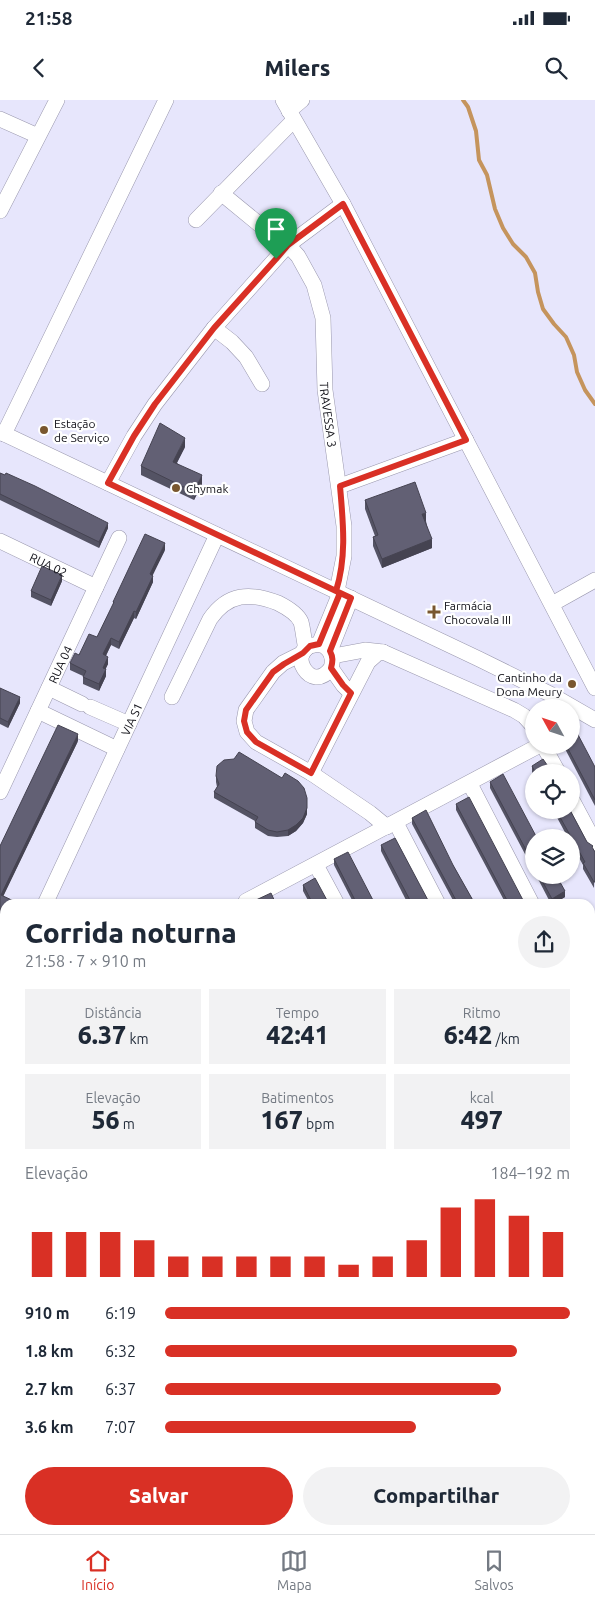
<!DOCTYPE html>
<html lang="pt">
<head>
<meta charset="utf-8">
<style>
  :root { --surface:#fff; --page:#f2f2f3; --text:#1f2937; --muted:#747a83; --line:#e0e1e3; --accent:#d93025 }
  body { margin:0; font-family:Ubuntu,sans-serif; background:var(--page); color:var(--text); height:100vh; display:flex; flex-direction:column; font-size:19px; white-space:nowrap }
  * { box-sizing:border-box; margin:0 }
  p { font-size:16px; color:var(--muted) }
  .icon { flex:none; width:28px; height:28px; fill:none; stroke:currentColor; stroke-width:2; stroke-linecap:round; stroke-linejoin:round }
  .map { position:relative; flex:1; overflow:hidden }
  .details { position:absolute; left:0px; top:799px; width:595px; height:636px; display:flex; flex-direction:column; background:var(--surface); border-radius:15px 15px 0 0; box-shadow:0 1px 4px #0004 }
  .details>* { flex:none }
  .needle { width:32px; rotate:310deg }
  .controls { position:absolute; left:525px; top:599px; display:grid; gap:10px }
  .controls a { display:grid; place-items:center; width:55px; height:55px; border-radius:50%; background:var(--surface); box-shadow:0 1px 4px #0004; font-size:25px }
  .pin { position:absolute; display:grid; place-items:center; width:42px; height:42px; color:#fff; margin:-51px -21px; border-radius:50% 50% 50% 0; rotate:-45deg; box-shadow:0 0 5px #0007 }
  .pin .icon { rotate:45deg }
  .round { display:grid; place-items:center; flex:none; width:52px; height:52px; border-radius:26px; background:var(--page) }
  .headline { display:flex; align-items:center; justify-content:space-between; height:85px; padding:0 25px }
  h1 { font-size:28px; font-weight:800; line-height:38px }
  .stats { display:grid; grid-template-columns:repeat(3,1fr); gap:8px; height:85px; padding:5px 25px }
  .stats div { display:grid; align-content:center; border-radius:0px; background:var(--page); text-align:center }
  .stats b { font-size:25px; font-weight:800 }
  .stats small { font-size:14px; font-weight:400 }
  .stats p { font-size:14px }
  .chart { height:140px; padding:10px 25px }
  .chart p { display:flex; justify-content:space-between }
  .chart svg { width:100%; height:90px; margin-top:5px; stroke:var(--accent); stroke-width:6 }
  .primary-button { display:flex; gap:10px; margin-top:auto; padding:10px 25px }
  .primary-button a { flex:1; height:58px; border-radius:30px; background:var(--accent); color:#fff; font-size:20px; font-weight:800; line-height:58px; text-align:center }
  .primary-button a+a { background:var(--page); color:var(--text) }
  ul { padding:0 25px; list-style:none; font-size:16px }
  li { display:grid; grid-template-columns:80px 60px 1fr; align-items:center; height:38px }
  li i { height:12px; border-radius:6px; background:var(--accent) }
  .status { display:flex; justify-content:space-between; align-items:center; height:35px; padding:0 25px; background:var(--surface); direction:ltr }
  .status svg { height:14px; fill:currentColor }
  header { display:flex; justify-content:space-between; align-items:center; height:65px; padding:0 25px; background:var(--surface); font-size:22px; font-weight:800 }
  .tab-bar { display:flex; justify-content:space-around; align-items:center; height:70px; border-top:1px solid var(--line); background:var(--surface); font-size:14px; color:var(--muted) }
  .tab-bar a { display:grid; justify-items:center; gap:2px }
  .tab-bar .active { color:var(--accent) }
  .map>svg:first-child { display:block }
</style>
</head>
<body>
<div class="status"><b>21:58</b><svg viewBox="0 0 49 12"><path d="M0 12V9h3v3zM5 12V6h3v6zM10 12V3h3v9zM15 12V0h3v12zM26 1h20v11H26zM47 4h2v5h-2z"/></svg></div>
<header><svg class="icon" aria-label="back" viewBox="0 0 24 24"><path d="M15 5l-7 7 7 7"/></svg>Milers<svg class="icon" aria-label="search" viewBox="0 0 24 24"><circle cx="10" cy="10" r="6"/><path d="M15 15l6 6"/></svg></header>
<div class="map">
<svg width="595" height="1434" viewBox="0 0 595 1434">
  <rect width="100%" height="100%" fill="#e7e6fc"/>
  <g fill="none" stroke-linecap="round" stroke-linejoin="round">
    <path stroke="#c5945d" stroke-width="4" d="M463 0 468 7 476 31 479 60 487 75 495 109 503 128 513 144 526 157 535 173 538 192 543 209 554 224 566 237 574 255 577 272 585 290 595 304"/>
    <g stroke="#9997ad" stroke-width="16">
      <g id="minor">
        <path d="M283 0 343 104 595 588"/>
        <path d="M289 11 302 0"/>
        <path d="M0 19 38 36"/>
        <path id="s1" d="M221 93 271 134 288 145 298 156 314 185 323 218 325 290 344 426V456L337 491"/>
        <path d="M0 111 57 0"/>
        <path d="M196 120 294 20"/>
        <path d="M214 228 232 242 246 257 262 284"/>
        <path d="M0 332 479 559 550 594 595 620"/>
        <path d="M4 334 166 0"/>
        <path d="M108 383 134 336 155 304 214 228 288 145 343 104"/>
        <path d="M340 386 466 340"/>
        <path id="s2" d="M0 441 96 487"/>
        <path d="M552 504 595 480"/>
        <path d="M319 544 340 493"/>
        <path d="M330 551 351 498"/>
        <path d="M303 553 283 563 273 572 246 610 244 621 247 632 256 642 311 673 370 713 387 727"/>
        <path d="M333 556 365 550 383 552"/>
        <path d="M331 568C311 596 285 550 314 545 328 542 335 556 331 568L343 585 351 593"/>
        <path d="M49 588 82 604"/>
        <path d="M172 597 210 519C228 493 250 492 278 503 286 507 297 513 301 522 303 529 304 541 306 549"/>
        <path d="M90 607 129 624"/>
        <path d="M38 611 117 649"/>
        <path d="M543 645 558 672"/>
        <path d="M311 673 368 562 377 554 383 552 514 610 524 616 534 627"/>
        <path d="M470 684 532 804"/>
        <path id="s3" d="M0 692 119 438"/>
        <path d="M571 698 595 743"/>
        <path d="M396 723 438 804"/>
        <path d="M316 765 337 804"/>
        <path id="s4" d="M45 804 217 435"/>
        <path d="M245 804 246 801 540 645"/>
        <path d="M590 831 595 828"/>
        <path d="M0 883 5 890 0 901"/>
        <path d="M0 1063 5 1065"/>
        <path d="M590 1067 595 1069"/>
        <path d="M0 1195 5 1197"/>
        <path d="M590 1212 595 1215"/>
        <path d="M0 1327 5 1330"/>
        <path d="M590 1339 595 1342"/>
        <path d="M226 1430 235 1434"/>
        <path d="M497 1430 505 1434"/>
        <path d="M211 1434 213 1430"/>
        <path d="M401 1434 402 1430"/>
      </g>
    </g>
    <use href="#minor" stroke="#fff" stroke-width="15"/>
  </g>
  <g fill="#545364">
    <path d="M185 347 177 363 202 384 194 400 141 375V366Z"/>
    <path d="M0 373 108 428 99 448 0 400Z"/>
    <path d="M365 400 426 421 432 448 382 468 373 446V437L375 436 365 409Z"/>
    <path d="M165 450 152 475 153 482 136 519 134 518 119 549 111 545 106 556 108 564 105 569 106 576 99 591 83 584V576L70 570V563L97 537 113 505V502Z"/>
    <path d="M62 481 51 506 31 497V491Z"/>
    <path d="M0 588 20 603 8 628 0 624Z"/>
    <path d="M78 641 3 796 18 804H5V833L0 830V746Z"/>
    <path d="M563 645H571L595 667V706Z"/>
    <path d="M532 666 552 672H534V675L532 672Z"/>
    <path d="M216 676 307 698V714L303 723 296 731 288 736 277 737 268 736 255 728V721L214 698V692L217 687 216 682Z"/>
    <path d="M490 682 534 738V771L490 688Z"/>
    <path d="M456 704 524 804H506L456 710Z"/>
    <path d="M553 710H570L587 742 595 752 594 788 583 769V765L571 743V738H568Z"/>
    <path d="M412 718 453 765 475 804H455L412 724Z"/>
    <path d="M381 745 430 804H408L381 751Z"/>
    <path d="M334 759 375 804H354L334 765Z"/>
    <path d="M536 775H556L565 797 553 804H551Z"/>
    <path d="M303 785 329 804H310L303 791Z"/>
    <path d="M5 950V990L0 987V959Z"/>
    <path d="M5 1088V1173L0 1171V1098Z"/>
    <path d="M595 1094V1184L590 1182V1104Z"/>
    <path d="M0 1237 5 1240V1277L0 1275Z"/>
    <path d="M0 1390 5 1393V1416L1 1414Z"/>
    <path d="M275 1430H379L377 1434 369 1433 368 1434H307L301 1431V1434H283Z"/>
  </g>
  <g fill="#454351">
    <path d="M185 338V347L173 370V362Z"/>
    <path d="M202 375V384L194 400V392Z"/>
    <path d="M426 413V421L422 423V414Z"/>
    <path d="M108 423V428L99 448V442Z"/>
    <path d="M432 439V448L382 468V459Z"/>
    <path d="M165 443V450L150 481V474Z"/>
    <path d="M62 475V481L51 506V500Z"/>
    <path d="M153 476V482L136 519V512Z"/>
    <path d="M134 511V518L119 549V542Z"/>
    <path d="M111 538V545L103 561V554Z"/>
    <path d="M108 557V564L103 575V568Z"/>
    <path d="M106 569V576L99 591V584Z"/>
    <path d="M20 597V603L8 628V622Z"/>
    <path d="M78 634V641L1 801V795Z"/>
    <path d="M307 708V714L303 723 296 731 288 736V730Z"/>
    <path d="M565 791V797L553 804H552V799Z"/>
    <path d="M595 1291V1297L590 1307V1302Z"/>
    <path d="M127 1430H130L128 1434H125Z"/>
    <path d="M367 1430H369L368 1434H365Z"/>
    <path d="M451 1430H452V1434H448Z"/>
  </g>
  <g fill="#626074" stroke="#454351">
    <path d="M160 323 185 338 173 362 202 375 194 392 141 366Z"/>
    <path d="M0 373 5 375 6 373 35 386 108 423 99 442 0 394Z"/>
    <path d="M415 382 426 413 422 414 432 439 382 459 373 437 378 435 365 400Z"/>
    <path d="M145 434 165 443 150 474 153 476 136 512 134 511 119 542 111 538 103 554 108 557 103 568 106 569 99 584 83 577 86 571 70 563 75 553 79 555 89 534 97 537 114 502H113Z"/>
    <path d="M42 466 62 475 51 500 31 491Z"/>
    <path d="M0 588 20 597 8 622 0 618Z"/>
    <path d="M58 625 78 634 1 795 18 803 17 804H5V826L0 824V746Z"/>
    <path d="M575 629 595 667V700L566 645H571V631Z"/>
    <path d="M239 652 282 678 285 673 298 681 304 688 307 698V708L303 718 296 725 288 730 277 732 268 730 255 722 258 717 214 692 219 684 216 676 217 666 224 660 234 659Z"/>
    <path d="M543 659 552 672H535L532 666Z"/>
    <path d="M503 674 537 738H534V765L490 682Z"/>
    <path d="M469 697 524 802V804H509L456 704Z"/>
    <path d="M426 710 453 765 475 804H458L412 718Z"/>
    <path d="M556 710H570L587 742 593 746 592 747 595 752V782H594L583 763 585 762Z"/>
    <path d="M395 738 430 804H412L381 745Z"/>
    <path d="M348 752 375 804H357L334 759Z"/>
    <path d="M539 775H556L565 791 552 799Z"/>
    <path d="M315 778 329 804H313L303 785Z"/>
    <path d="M271 793 276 804H258L256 800Z"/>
    <path d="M5 950V981L0 979V959Z"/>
    <path d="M595 1027V1038L594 1037V1029Z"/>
    <path d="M5 1088V1167L0 1165V1098Z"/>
    <path d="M595 1094V1178L590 1176V1104Z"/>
    <path d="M590 1229 595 1232V1291L590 1302Z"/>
    <path d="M0 1237 5 1240V1272L0 1269V1259L3 1254 0 1252Z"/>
    <path d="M590 1389 595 1391V1434H577L578 1430H590Z"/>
    <path d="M0 1390 5 1393V1410L1 1408 0 1411Z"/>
    <path d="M99 1430H127L125 1434H97Z"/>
    <path d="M311 1430H367L365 1434H320Z"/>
    <path d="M421 1430H451L448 1434H419Z"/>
  </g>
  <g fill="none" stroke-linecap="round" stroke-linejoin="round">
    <g stroke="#fff" stroke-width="10">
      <path id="route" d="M276 159 214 228 155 304 134 336 108 383 336 491 340 493 319 544 310 546 303 553 284 564 273 572 246 610 244 621 247 632 256 642 311 673 351 593 343 585 331 568C333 561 333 557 330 551L351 498 336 491C347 456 343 422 340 386L466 340 343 104 288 145 276 159"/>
    </g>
    <use href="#route" stroke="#d93025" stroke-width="6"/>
  </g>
  <g fill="#79572f" stroke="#fff" stroke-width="2">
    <circle cx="44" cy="330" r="5"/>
    <circle cx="176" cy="388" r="5"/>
    <path d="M431.5 504.5h5v5h5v5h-5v5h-5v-5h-5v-5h5z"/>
    <circle cx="572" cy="584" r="5"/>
  </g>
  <g text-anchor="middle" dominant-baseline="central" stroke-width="4.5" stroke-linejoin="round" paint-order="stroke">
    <g font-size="12" fill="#111118" stroke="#fff">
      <text stroke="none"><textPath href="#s1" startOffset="264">TRAVESSA 3</textPath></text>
      <text stroke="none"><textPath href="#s2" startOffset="54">RUA 02</textPath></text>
      <text stroke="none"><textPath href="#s3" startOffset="141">RUA 04</textPath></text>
      <text stroke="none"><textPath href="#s4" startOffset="204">VIA S1</textPath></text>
    </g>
    <g font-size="12" fill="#111118" stroke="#fff" text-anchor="start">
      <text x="54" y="323">Estação<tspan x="54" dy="14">de Serviço</tspan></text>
      <text x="186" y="388">Chymak</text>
      <text x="444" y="505">Farmácia<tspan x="444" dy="14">Chocovala III</tspan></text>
      <text x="562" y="577" text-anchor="end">Cantinho da<tspan x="562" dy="14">Dona Meury</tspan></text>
    </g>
  </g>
</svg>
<div class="controls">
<a><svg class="needle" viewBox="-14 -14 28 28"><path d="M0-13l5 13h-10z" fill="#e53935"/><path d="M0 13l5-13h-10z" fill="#747a83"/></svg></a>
<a><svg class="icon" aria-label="locate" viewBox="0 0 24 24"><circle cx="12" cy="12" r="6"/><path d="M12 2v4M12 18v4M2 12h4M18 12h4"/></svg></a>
<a><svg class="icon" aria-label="layers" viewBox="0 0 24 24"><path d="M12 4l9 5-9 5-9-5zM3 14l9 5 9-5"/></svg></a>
</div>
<div class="pin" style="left:276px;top:159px;background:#1e9e55"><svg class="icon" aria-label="arrive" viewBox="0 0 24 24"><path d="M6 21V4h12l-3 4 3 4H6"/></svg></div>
<section class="details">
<div class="headline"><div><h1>Corrida noturna</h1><p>21:58 · 7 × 910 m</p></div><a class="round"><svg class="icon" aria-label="share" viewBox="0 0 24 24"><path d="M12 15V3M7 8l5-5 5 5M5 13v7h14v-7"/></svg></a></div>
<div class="stats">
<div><p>Distância</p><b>6.37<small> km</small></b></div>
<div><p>Tempo</p><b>42:41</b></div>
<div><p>Ritmo</p><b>6:42<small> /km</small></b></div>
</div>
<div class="stats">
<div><p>Elevação</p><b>56<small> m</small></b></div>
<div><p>Batimentos</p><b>167<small> bpm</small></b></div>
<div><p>kcal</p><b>497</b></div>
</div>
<div class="chart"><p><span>Elevação</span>184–192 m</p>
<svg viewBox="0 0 160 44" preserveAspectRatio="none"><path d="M5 44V22M15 44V22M25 44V22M35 44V26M45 44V34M55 44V34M65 44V34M75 44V34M85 44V34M95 44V38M105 44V34M115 44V26M125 44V10M135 44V6M145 44V14M155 44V22"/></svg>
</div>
<ul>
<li><b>910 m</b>6:19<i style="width:100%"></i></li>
<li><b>1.8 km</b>6:32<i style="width:87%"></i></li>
<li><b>2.7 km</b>6:37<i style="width:83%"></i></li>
<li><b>3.6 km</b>7:07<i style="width:62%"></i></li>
</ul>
<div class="primary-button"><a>Salvar</a><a>Compartilhar</a></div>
</section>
</div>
<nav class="tab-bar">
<a class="active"><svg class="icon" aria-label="home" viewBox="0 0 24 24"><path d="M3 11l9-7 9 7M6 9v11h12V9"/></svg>Início</a>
<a><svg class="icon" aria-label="map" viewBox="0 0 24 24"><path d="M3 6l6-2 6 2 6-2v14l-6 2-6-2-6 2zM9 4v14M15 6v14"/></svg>Mapa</a>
<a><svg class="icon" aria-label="saved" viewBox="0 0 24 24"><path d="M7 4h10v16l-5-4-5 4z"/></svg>Salvos</a>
</nav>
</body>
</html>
